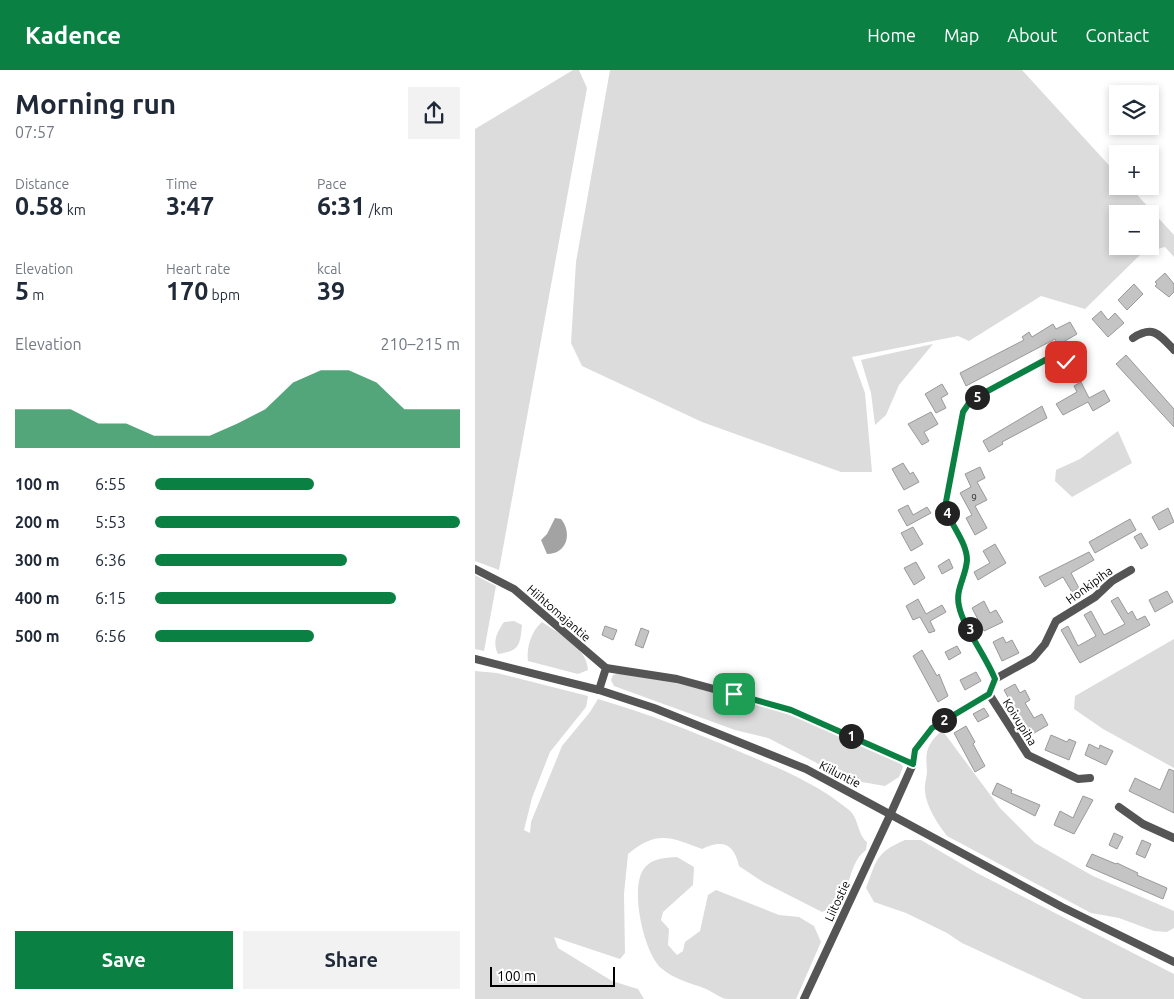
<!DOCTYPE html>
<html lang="en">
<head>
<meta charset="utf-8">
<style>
  :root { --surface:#fff; --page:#f2f2f3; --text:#1f2937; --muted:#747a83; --accent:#0b8043 }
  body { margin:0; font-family:Ubuntu,sans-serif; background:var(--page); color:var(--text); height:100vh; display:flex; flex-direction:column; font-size:19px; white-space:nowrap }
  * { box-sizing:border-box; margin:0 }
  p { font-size:16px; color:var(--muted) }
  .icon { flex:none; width:28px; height:28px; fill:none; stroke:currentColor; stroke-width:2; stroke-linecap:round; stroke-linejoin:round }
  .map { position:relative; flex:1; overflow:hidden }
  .sheet { display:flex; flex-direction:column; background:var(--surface); width:475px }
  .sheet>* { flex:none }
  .buttons { position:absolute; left:634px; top:15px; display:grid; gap:10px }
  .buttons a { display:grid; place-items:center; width:50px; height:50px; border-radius:0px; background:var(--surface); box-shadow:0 2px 8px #0003; font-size:25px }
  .scale { position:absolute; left:15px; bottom:12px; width:125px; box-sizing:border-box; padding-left:5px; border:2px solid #000; border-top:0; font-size:14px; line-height:18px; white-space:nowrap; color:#000; -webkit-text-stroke:4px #fff; paint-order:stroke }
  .pin { position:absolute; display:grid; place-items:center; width:42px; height:42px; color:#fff; margin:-21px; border-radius:10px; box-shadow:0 2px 8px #0006 }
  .km { position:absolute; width:25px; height:25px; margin:-12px; border-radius:50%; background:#222; color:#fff; font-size:14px; line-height:25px; text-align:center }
  .round { display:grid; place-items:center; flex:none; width:52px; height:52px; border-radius:0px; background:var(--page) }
  .summary { display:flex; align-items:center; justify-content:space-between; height:85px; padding:0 15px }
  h1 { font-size:28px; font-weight:700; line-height:38px }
  .stats { display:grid; grid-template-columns:repeat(3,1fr); gap:8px; height:85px; padding:5px 15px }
  .stats div { display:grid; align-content:center }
  .stats b { font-size:25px; font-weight:700 }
  .stats small { font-size:14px; font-weight:400 }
  .stats p { font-size:14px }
  .chart { height:140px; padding:10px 15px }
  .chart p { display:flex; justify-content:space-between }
  .chart svg { width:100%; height:90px; margin-top:5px; fill:var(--accent); opacity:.7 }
  .action { display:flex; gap:10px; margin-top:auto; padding:10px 15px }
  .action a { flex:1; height:58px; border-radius:0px; background:var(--accent); color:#fff; font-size:20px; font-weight:700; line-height:58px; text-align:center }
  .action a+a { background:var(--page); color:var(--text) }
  ul { padding:0 15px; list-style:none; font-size:16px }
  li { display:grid; grid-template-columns:80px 60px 1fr; align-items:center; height:38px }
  li i { height:12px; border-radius:6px; background:var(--accent) }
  header { display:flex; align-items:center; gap:30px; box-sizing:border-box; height:70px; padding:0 25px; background:var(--accent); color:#fff }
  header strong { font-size:24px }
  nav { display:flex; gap:28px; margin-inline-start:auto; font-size:18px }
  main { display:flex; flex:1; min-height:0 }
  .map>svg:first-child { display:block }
</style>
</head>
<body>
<header>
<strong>Kadence</strong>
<nav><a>Home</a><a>Map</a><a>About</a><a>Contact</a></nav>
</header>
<main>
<section class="sheet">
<div class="summary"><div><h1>Morning run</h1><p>07:57</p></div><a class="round"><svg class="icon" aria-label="share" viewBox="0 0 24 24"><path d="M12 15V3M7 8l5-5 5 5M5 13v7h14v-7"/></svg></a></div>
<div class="stats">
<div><p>Distance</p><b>0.58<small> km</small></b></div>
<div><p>Time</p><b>3:47</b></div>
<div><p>Pace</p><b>6:31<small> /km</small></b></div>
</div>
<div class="stats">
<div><p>Elevation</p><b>5<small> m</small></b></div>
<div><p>Heart rate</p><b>170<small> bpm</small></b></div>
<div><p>kcal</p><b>39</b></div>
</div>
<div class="chart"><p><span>Elevation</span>210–215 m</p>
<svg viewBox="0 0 160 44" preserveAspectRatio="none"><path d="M0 44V25L10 25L20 25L30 32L40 32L50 38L60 38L70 38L80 32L90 25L100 12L110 6L120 6L130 12L140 25L150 25L160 25V44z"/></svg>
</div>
<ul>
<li><b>100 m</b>6:55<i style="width:52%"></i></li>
<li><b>200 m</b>5:53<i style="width:100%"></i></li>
<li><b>300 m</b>6:36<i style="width:63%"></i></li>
<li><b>400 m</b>6:15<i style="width:79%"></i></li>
<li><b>500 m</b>6:56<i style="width:52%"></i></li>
</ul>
<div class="action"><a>Save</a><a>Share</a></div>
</section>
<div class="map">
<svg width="699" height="929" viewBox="0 0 699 929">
  <rect width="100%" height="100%" fill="#fff"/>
  <g fill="#dcdcdc" fill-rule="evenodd">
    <path d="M98 0H104L112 18 24 500 0 491V59Z"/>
    <path d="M135 0H547L642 104V116H654L699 165V187L690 177 667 183 610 239 566 226 494 271 483 266 377 287 390 323 397 402H366L227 352 107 296 96 273 101 192ZM642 144H675V176H642Z"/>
    <path d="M458 274 424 315 411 345 400 355 396 323 386 290Z"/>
    <path d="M643 361 657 393 597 427 580 411 581 400 605 389Z"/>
    <path d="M0 505 21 516 9 581 0 579Z"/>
    <path d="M39 551 47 555C45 575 45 581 23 584 17 572 22 562 29 552Z"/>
    <path d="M67 552C84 564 112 577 113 600L103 604 53 591C51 577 57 560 67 552Z"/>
    <path d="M699 569V698L628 659 599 639 600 626Z"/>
    <path d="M0 601 22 603 113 626 111 637 75 682 57 728 49 760 55 763 56 752 87 676 115 642 123 629C171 643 217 661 263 681 303 698 340 712 374 740 384 748 382 764 392 772L391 780C369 796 380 831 347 842L288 812 264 796C259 774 248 769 227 779 195 767 182 760 153 784L149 824 150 883 145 889 79 867 83 878 137 911 163 919 169 929H0Z"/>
    <path d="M144 603 199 611 290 636 331 651 424 691 428 697 424 707 410 716 375 710 293 668 260 660 139 616 136 610 138 605Z"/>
    <path d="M467 660 525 738 560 773 618 806 699 841V858L692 862 679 861 644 848 616 843 472 766C463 754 451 737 450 721 449 714 452 708 452 701 450 680 452 675 467 660Z"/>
    <path d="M430 770H446L502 803 699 904V929H608L487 873 472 863 431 843 399 832 391 818C402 790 400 783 430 770Z"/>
    <path d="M202 787 219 797 218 815 188 842 186 850 194 859 193 875 202 885 208 881 210 872 225 861 233 825 241 820 304 845 324 847 339 856 346 872 321 929C299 929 274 929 252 929 245 928 238 922 231 919 217 913 199 910 186 898 169 883 155 820 168 800 176 788 189 788 202 787Z"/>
  </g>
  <path fill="#a3a3a3" d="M80 448 86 449C97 462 93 484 72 484L66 470 72 464Z"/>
  <g fill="#c4c4c4" stroke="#999">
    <path d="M690 203 699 214V222L694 227 680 216 682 214 680 212Z"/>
    <path d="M659 214 668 224 652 240 643 230Z"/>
    <path d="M626 241 633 250 640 243 649 253 633 267 617 249Z"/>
    <path d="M595 252 602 264 583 275 580 269 491 316 485 303 549 270 547 267 554 262 557 267 578 254 581 259Z"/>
    <path d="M651 285 699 339V357L641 294Z"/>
    <path d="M606 312 614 328 629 320 635 331 618 341 613 332 588 345 581 334 602 322 599 316Z"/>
    <path d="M467 314 473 324 466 328 471 338 461 343 450 324Z"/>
    <path d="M567 336 572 348 527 372 528 374 514 382 508 371Z"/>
    <path d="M456 342 463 354 449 362 454 371 447 375 433 354Z"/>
    <path d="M428 393 435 404 438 402 444 412 429 420 417 399Z"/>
    <path d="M505 397 510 408 502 412 512 430 500 436 512 458 500 465 491 448 497 445 485 423 496 417 490 404Z"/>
    <path d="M433 435 438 445 452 437 456 443 432 456 423 440Z"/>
    <path d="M693 438 699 452 684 460 677 447Z"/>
    <path d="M655 449 661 460 620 483 614 472Z"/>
    <path d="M438 457 448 474 436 481 426 463Z"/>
    <path d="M666 463 673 475 666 479 659 467Z"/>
    <path d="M520 474 531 493 503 510 499 502 515 493 508 481Z"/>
    <path d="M614 482 619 490 596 503 604 518 597 522 588 507 570 517 564 507Z"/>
    <path d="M474 489 478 498 467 504 463 496Z"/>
    <path d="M441 492 450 508 439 515 429 498Z"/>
    <path d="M692 521 698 532 680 542 674 530Z"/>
    <path d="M643 527 653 544 657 541 662 550 670 546 675 555 605 593 586 560 593 556 603 576 621 566 609 545 616 541 629 565 650 554 636 531Z"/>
    <path d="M443 529 451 544 467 535 471 542 455 551 460 561 454 563 445 547 438 550 431 536Z"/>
    <path d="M509 531 515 543 521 540 528 552 509 561 497 538Z"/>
    <path d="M130 556 142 560 138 570 127 565Z"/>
    <path d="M166 558 174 561 168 578 160 575Z"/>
    <path d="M528 567 531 573 537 570 544 583 527 591 518 572Z"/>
    <path d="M482 576 486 583 474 590 470 582Z"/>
    <path d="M447 580 462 606 464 604 473 626 463 632 438 586Z"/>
    <path d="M501 602 506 611 490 620 485 610Z"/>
    <path d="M540 614 545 623 550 620 555 630 550 633 559 648 567 644 573 655 554 666 529 620Z"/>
    <path d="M509 638 514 646 503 652 498 644Z"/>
    <path d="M491 656 500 672 498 674 510 696 500 702 479 663Z"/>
    <path d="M576 665 592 672 594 669 601 672 594 690 570 680Z"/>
    <path d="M614 674 624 679 625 675 638 681 631 695 610 685Z"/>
    <path d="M694 699 699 701V743L654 721 660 708 685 720Z"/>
    <path d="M522 713 537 720 536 723 565 735 560 746 517 724Z"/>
    <path d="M608 726 618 730 599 764 579 755 585 741 598 748Z"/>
    <path d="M639 763 648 767 642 779 634 775Z"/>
    <path d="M667 770 676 774 670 788 661 784Z"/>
    <path d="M617 784 641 794 642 793 663 803 662 805 692 818 688 829 611 796Z"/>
  </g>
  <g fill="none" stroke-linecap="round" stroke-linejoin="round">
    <g stroke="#555" stroke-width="8">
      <path d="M658 268C678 255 684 264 699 280"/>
      <path d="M0 499 39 519 131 598 124 620"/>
      <path d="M0 589 124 620 179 638 331 699 587 837 699 892"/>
      <path d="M131 598 202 609 316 640 438 694"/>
      <path d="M520 609C511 586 488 557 484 536 480 519 491 507 492 490 492 472 475 454 470 437L488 343 496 330 574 288 591 292 607 288"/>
      <path d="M514 624 553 685 603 709 615 708"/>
      <path d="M644 737 668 754 699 768"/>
      <path d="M329 929 416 743 438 694 440 680 457 658 514 624 520 609 558 588 570 574 581 551 620 527 637 511 656 500"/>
    </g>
  </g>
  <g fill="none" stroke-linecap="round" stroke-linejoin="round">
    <g stroke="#fff" stroke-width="10">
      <path id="route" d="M259 624 316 640 438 694 440 680 457 658 514 624 520 609C511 586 488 557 484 536 480 519 491 507 492 490 492 472 475 454 470 437L488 342 496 330 574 288 591 292"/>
    </g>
    <use href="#route" stroke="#0b8043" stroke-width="6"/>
  </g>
  <g text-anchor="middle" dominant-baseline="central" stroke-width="4.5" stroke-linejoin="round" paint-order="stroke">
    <g font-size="10" fill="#313131">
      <text x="499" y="427">9</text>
    </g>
    <g font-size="12" fill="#000" stroke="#fff">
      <text transform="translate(614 515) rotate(-36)">Honkipiha</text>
      <text transform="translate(84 543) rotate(41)">Hiihtomajantie</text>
      <text transform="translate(545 652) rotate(58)">Koivupiha</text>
      <text transform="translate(365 704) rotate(27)">Kiiluntie</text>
      <text transform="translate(362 831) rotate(-65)">Liitostie</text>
    </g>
  </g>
</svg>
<div class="buttons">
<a><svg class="icon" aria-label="layers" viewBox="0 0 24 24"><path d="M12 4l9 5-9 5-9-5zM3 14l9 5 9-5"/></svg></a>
<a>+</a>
<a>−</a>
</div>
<div class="scale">100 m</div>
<div class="pin" style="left:259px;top:624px;background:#1e9e55"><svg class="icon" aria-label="arrive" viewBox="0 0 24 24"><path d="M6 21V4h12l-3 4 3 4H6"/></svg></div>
<div class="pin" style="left:591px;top:292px;background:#d93025"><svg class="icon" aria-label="check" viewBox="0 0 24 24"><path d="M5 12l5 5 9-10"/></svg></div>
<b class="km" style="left:376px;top:666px">1</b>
<b class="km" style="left:469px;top:650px">2</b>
<b class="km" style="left:495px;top:559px">3</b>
<b class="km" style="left:472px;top:443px">4</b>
<b class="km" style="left:502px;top:327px">5</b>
</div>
</main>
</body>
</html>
